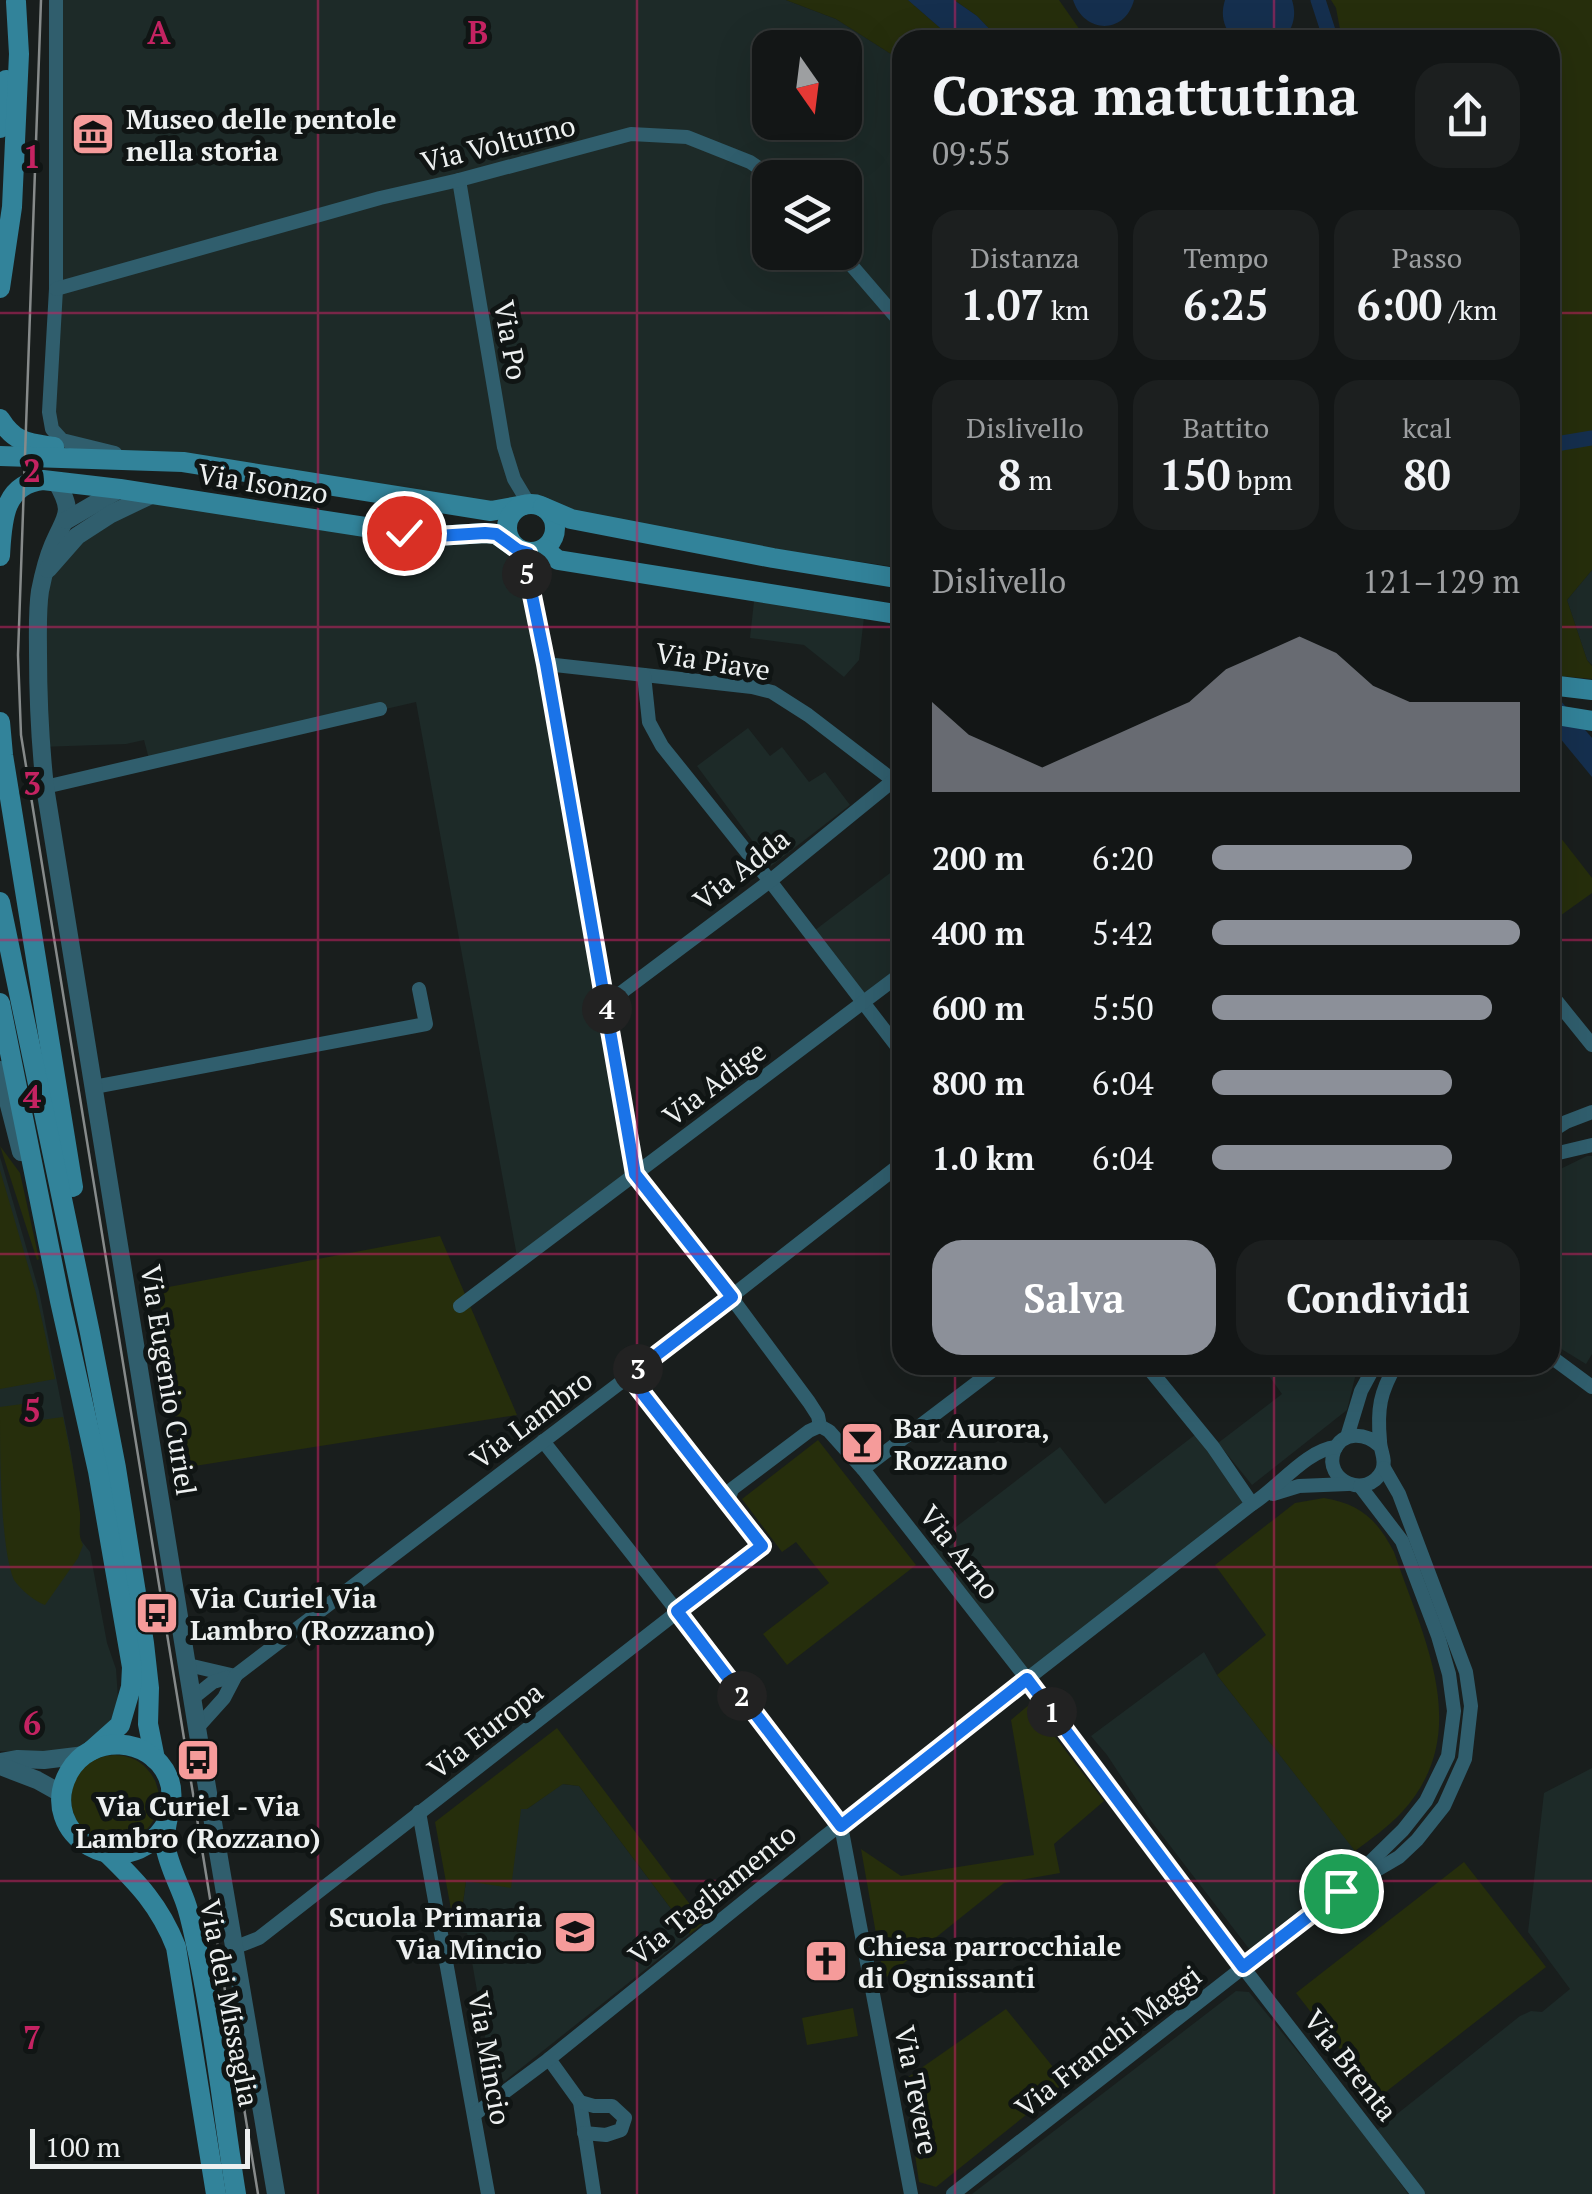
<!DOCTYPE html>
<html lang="it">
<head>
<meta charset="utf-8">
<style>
  :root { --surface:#131616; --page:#1c1f1f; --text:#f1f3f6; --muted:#9d9fa1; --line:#323535; --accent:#8c9099 }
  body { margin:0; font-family:"PT Serif",serif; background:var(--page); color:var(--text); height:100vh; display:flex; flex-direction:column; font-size:38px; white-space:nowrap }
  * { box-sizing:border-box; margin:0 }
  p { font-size:32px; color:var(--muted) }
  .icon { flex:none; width:55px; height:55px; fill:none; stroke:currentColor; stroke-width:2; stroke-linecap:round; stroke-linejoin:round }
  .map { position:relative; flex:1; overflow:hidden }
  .drawer { position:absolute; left:892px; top:30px; width:668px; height:1345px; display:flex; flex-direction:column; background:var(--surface); border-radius:30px; box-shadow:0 10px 40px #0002,0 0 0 2px var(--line) }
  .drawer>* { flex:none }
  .needle { width:65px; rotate:166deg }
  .controls { position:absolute; left:752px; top:30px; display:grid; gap:20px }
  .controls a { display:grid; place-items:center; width:110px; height:110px; border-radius:20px; background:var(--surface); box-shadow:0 10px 40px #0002,0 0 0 2px var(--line); font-size:50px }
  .scale { position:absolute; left:30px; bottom:25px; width:220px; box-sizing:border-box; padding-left:10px; border:5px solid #edf0f0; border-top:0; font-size:28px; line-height:35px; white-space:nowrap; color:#edf0f0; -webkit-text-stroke:8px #101514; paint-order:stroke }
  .pin { position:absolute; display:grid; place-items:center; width:85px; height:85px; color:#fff; margin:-42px; border:5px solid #fff; border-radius:50%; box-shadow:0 2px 10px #0007 }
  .km { position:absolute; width:50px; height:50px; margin:-25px; border-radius:50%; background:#222; color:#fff; font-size:28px; line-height:50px; text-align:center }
  .round { display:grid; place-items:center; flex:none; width:105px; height:105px; border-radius:30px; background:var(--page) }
  .summary { display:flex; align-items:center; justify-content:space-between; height:170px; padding:0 40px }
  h1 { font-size:55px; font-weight:800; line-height:75px }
  .figures { display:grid; grid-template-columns:repeat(3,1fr); gap:15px; height:170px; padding:10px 40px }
  .figures div { display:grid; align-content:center; border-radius:25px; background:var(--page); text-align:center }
  .figures b { font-size:42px; font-weight:800 }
  .figures small { font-size:28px; font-weight:400 }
  .figures p { font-size:28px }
  .chart { height:280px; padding:20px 40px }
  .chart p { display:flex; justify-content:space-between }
  .chart svg { width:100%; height:180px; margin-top:10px; fill:var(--accent); opacity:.7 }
  .cta { display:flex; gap:20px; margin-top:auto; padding:20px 40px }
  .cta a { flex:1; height:115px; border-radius:30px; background:var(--accent); color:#fff; font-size:40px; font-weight:800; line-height:115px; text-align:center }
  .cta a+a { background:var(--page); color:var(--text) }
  ul { padding:0 40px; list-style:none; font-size:32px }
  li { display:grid; grid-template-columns:160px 120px 1fr; align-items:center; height:75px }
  li i { height:25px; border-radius:12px; background:var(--accent) }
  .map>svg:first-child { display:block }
</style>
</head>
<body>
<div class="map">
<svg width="1592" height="2194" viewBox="0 0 1592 2194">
  <rect width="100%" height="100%" fill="#191e1d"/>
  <g fill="#1d2a28" fill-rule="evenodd">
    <path d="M60 0H786L836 19 902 61V568L583 521 539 505 503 507 183 462 62 440 52 429ZM770 48H845V122H770ZM770 178H845V252H770Z"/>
    <path d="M153 494 485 533 529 553 635 1174 518 1262 416 702 150 763 144 740 126 744 40 747V593L77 536Z"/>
    <path d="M1592 570V665L1587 660 1567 600Z"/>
    <path d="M755 592 865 609 859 660 844 677 804 645 750 638Z"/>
    <path d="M748 728 770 756 782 747 809 782 825 772 850 805 771 866 697 766Z"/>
    <path d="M902 864V966L862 1003 810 934Z"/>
    <path d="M1587 1156H1592V1354L1586 1364 1550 1342V1174Z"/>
    <path d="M0 1157 39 1291 71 1453 80 1518 79 1538 90 1552 107 1643 116 1669 118 1699 111 1721 95 1737 78 1747 46 1753 0 1751Z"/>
    <path d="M1266 1365H1358L1347 1410 1252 1485 1218 1443 1282 1394 1263 1368Z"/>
    <path d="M1200 1431 1252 1504 1027 1679 926 1550 1060 1447 1105 1504Z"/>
    <path d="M1204 1652 1217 1675 1362 1859 1250 1950 1148 1817 1107 1755 1091 1736Z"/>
    <path d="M1592 1768V2194H1418L1372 2134 1520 2016 1531 2011 1542 2012 1570 1989 1528 1932 1544 1793Z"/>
    <path d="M562 1784 579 1786 690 1934 505 2081 492 2077 467 1933 459 1932 466 1881 521 1808 527 1809Z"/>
    <path d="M1236 1991 1249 1992 1365 2134 1408 2194H972Z"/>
  </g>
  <g fill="#262e0c">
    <path d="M786 0H908L954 40H902V61L836 19Z"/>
    <path d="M954 0H1059L1087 40H1000L977 16Z"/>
    <path d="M1331 0H1592V570L1567 600 1587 660 1592 666V679L1550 675V40H1342L1336 8Z"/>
    <path d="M1550 824 1592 878V893L1550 923Z"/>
    <path d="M0 1146 20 1173 39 1259 37 1260Z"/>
    <path d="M0 1170 36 1293 55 1379 0 1389Z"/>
    <path d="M440 1236 517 1415 182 1468 158 1289Z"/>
    <path d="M37 1402 41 1420 63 1417C70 1449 76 1481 80 1513 81 1525 77 1534 83 1545L78 1558 45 1605C34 1601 21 1590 14 1580 0 1548 0 1449 0 1407Z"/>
    <path d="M818 1440 916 1565 787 1665 763 1634 829 1583 796 1542 782 1552 742 1499Z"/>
    <path d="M1324 1498C1360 1504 1377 1519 1394 1552 1423 1638 1475 1732 1402 1812 1388 1827 1371 1839 1355 1851L1217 1675 1266 1635 1215 1565 1295 1503Z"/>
    <path d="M1030 1704 1104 1801 1054 1844 1060 1873 1004 1883 884 1979 861 1849 901 1876 1034 1855 1011 1720Z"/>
    <path d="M557 1728 704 1923 690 1934 579 1786 563 1784 527 1809H521L511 1888 466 1881 459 1932 455 1931 435 1822Z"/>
    <circle cx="115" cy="1799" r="44"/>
    <path d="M1464 1862 1546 1967 1378 2098 1296 1993Z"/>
    <path d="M853 2008 858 2036 807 2045 802 2018Z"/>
    <path d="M1006 2009 1066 2083 936 2187 919 2182 904 2080Z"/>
  </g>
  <g fill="#152f4e">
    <path d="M908 0H954L977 16 1000 40H954Z"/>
    <path d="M1073 0H1134C1125 35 1084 34 1073 0Z"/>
    <path d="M1225 0H1292C1297 16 1293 28 1283 40H1234C1224 28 1220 16 1225 0Z"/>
    <path d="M1550 688 1592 738V777L1550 726Z"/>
  </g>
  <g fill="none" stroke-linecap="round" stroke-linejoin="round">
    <g stroke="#152f4e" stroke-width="15">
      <path d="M1318 0 1331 40"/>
      <path d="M1550 445 1592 438"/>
    </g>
    <g stroke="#305e6d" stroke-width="14">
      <path d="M56 0V289L49 412 52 429 62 440 115 453"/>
      <path d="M459 180 504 447 514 479 529 504"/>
      <path d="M840 252 902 324"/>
      <path d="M56 289 380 198 459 180 631 134 687 137 750 162 774 178"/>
      <path d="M529 553 527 571 546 664 635 1174 731 1297 809 1402 818 1416 820 1426 829 1431 863 1469 1027 1679 1236 1958 1418 2194"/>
      <path d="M546 664 752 687 772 692 808 715 902 787"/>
      <path d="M644 675 649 722 662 746 770 881 902 1053"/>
      <path d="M45 787 380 709"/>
      <path d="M1550 993 1592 1045"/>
      <path d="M606 1004 770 881 894 780 902 768"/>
      <path d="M94 1087 426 1024 419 989"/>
      <path d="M1550 1132 1566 1122 1592 1112"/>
      <path d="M1550 1155 1592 1145"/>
      <path d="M460 1306 902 973"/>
      <path d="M1550 1356 1592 1387"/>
      <path d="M1146 1365 1213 1447 1252 1504"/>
      <path d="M1347 1437 1361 1391 1375 1365"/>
      <path d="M543 1441 677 1611 841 1826 911 2194"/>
      <path d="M1380 1446C1366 1433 1343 1430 1334 1451 1323 1481 1367 1500 1382 1471 1387 1460 1380 1451 1380 1441 1377 1409 1380 1392 1396 1365"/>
      <path d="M863 1469 1000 1365"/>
      <path d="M1273 1494 1299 1486 1348 1484"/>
      <path d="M728 1501 732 1489 809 1431 820 1426"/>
      <path d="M188 1665 231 1675"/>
      <path d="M193 1698 213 1682 236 1675 641 1367 902 1163"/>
      <path d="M197 1728 224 1698 236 1675"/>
      <path d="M419 1812 488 2194"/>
      <path d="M1356 1876 1403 1830 1426 1801 1448 1756 1454 1711 1449 1674 1438 1636 1402 1541 1360 1486"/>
      <path d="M236 1947 259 1938 762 1546 629 1376"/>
      <path d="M549 2059 580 2102 594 2194"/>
      <path d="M580 2102 594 2106H612L625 2118 621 2130 606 2135 584 2133"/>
      <path d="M475 2114 549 2059 823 1838 1252 1504C1278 1488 1306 1450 1336 1447"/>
      <path d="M953 2194 1341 1891 1399 1857 1417 1840 1444 1806 1465 1759 1471 1706 1466 1672 1399 1494 1384 1468"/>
    </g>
    <g stroke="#305e6d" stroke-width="18">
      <path d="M56 481C75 514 66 514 53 545 47 559 43 576 40 591 37 611 38 633 38 653 38 698 40 742 45 787L197 1728 276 2194"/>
      <path d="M67 520 120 489"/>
      <path d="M48 569 77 536 111 514 153 494"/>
      <path d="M0 1070 21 1152"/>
      <path d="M0 1762 18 1759 44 1760 85 1755"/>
      <path d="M0 1766 37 1780 62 1794"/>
    </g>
    <g stroke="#32839a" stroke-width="20">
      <path d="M0 128 6 80"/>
      <path d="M0 288 12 207 19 54 16 2"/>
      <path d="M0 419C15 443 28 443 54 447"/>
      <path d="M0 456 183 462 491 511 524 505"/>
      <circle cx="531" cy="528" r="24"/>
      <path d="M543 507 571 519 773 558 902 579"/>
      <path d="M544 549 558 560 902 615"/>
      <path d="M0 556C2 524 2 484 43 480L120 489 404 533 437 536 485 533 496 534 513 546"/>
      <path d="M1550 685 1592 690"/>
      <path d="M1550 714 1592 721"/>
      <path d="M0 722 3 755 73 1187"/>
      <path d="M0 902 90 1333 116 1468 144 1643 149 1688 148 1724 155 1759"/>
      <path d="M0 1003 60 1301 98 1471 132 1667 131 1687 120 1725 92 1750"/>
      <path d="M166 1824C126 1889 34 1835 69 1772 91 1733 150 1736 168 1777 178 1801 163 1820 165 1844 168 1864 178 1882 185 1901 191 1917 194 1936 198 1953 215 2032 223 2114 236 2194"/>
      <path d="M107 1853C138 1883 160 1906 176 1947L216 2194"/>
    </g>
    <path stroke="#868a8a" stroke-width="2.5" d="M41 0 18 655 21 735 258 2194"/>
  </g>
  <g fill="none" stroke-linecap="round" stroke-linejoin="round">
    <g stroke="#fff" stroke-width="20">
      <path id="route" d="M404 533 437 536 485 533 496 534 518 550 528 553 527 571 546 664 635 1174 732 1297 629 1376 762 1546 677 1611 841 1826 1027 1679 1243 1967 1341 1891"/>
    </g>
    <use href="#route" stroke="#1a73e8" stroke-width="12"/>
  </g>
  <path fill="none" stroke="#c42362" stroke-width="2.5" stroke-opacity="0.55" d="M318 0V2194M637 0V2194M955 0V40M1274 0V40M0 313H902M1550 313H1592M0 627H902M1550 627H1592M0 940H902M1550 940H1592M0 1254H902M1550 1254H1592M955 1365V2194M1274 1365V2194M0 1567H1592M0 1881H1592"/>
  <defs>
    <g id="museum-square" transform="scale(2.25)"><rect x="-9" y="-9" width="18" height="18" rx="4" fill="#f59b9a" stroke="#101514"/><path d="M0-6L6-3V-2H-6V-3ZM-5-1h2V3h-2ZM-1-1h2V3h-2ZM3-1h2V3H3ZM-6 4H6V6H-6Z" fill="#111"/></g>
    <g id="bar-square" transform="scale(2.25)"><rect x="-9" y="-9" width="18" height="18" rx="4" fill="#f59b9a" stroke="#101514"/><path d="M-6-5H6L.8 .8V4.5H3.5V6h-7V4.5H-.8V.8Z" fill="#111"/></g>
    <g id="bus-square" transform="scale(2.25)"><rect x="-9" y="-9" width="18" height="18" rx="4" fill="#f59b9a" stroke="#101514"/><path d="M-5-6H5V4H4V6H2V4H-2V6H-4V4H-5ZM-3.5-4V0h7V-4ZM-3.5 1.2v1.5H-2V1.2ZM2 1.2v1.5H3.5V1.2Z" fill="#111"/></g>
    <g id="school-square" transform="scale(2.25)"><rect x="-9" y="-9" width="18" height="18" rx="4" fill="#f59b9a" stroke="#101514"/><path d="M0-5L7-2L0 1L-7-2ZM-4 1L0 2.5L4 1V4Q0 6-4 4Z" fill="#111"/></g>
    <g id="church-square" transform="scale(2.25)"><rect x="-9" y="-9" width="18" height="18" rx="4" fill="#f59b9a" stroke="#101514"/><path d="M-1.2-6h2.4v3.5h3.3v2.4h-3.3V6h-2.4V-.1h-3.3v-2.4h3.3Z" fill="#111"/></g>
  </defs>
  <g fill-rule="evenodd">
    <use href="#museum-square" x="93" y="134"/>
    <use href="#bar-square" x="862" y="1443"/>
    <use href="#bus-square" x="157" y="1613"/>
    <use href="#bus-square" x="198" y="1760"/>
    <use href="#school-square" x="575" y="1932"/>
    <use href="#church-square" x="826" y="1961"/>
  </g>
  <g text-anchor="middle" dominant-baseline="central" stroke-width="10" stroke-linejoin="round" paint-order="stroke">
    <g font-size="28" font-weight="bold" fill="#edf0f0" stroke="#101514" text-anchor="start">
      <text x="126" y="118">Museo delle pentole<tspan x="126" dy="32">nella storia</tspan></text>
      <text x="894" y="1427">Bar Aurora,<tspan x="894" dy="32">Rozzano</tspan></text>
      <text x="190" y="1597">Via Curiel Via<tspan x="190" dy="32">Lambro (Rozzano)</tspan></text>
      <text x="198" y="1805" text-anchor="middle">Via Curiel - Via<tspan x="198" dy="32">Lambro (Rozzano)</tspan></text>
      <text x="542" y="1916" text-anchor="end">Scuola Primaria<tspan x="542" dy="32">Via Mincio</tspan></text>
      <text x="858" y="1945">Chiesa parrocchiale<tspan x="858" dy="32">di Ognissanti</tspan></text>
    </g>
    <g font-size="28" fill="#edf0f0" stroke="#101514">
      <text transform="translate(498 143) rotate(-14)">Via Volturno</text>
      <text transform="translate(511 340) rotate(80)">Via Po</text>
      <text transform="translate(263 483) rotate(9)">Via Isonzo</text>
      <text transform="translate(713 661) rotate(9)">Via Piave</text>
      <text transform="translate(741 869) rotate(-38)">Via Adda</text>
      <text transform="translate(714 1083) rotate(-37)">Via Adige</text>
      <text transform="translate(169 1380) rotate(81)">Via Eugenio Curiel</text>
      <text transform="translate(531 1419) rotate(-37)">Via Lambro</text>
      <text transform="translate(960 1552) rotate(52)">Via Arno</text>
      <text transform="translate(485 1730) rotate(-38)">Via Europa</text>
      <text transform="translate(712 1894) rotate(-39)">Via Tagliamento</text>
      <text transform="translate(230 2003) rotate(79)">Via dei Missaglia</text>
      <text transform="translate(1108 2041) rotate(-38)">Via Franchi Maggi</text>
      <text transform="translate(490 2058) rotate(80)">Via Mincio</text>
      <text transform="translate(1351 2065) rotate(52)">Via Brenta</text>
      <text transform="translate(917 2090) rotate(79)">Via Tevere</text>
    </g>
  </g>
  <g font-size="32" text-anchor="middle" font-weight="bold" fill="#c42362" stroke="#101514" stroke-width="10" stroke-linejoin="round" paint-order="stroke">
    <text x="159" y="44">A</text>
    <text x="478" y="44">B</text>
    <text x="32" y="168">1</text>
    <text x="32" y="482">2</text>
    <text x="32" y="795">3</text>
    <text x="32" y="1108">4</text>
    <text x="32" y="1422">5</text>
    <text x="32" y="1735">6</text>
    <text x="32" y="2049">7</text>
  </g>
</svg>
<div class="controls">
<a><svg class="needle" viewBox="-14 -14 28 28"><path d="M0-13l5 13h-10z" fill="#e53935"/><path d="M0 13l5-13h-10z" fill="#9d9fa1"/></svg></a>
<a><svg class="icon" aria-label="layers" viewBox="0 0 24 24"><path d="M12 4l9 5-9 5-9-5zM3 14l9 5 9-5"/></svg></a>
</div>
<div class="scale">100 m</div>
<div class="pin" style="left:1341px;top:1891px;background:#1e9e55"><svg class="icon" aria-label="arrive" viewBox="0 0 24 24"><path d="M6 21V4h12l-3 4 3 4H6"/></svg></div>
<div class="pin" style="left:404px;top:533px;background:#d93025"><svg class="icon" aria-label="check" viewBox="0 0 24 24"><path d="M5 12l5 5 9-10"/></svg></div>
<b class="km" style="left:1052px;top:1712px">1</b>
<b class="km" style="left:742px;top:1696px">2</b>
<b class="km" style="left:638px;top:1369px">3</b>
<b class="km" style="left:607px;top:1009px">4</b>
<b class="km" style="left:527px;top:574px">5</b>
<section class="drawer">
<div class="summary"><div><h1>Corsa mattutina</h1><p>09:55</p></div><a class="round"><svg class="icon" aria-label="share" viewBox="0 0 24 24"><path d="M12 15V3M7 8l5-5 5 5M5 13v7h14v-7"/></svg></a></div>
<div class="figures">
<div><p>Distanza</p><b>1.07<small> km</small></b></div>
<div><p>Tempo</p><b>6:25</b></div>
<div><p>Passo</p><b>6:00<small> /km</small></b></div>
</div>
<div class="figures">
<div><p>Dislivello</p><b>8<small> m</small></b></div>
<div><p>Battito</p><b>150<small> bpm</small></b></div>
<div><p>kcal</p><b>80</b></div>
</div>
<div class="chart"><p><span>Dislivello</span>121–129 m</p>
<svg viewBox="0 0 160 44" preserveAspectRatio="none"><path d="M0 44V22L10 30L20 34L30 38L40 34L50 30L60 26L70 22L80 14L90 10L100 6L110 10L120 18L130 22L140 22L150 22L160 22V44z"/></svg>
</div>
<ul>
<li><b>200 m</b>6:20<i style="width:65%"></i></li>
<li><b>400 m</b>5:42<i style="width:100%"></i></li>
<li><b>600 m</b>5:50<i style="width:91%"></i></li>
<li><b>800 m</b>6:04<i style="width:78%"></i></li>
<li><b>1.0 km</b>6:04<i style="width:78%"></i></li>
</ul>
<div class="cta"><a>Salva</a><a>Condividi</a></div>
</section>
</div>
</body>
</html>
